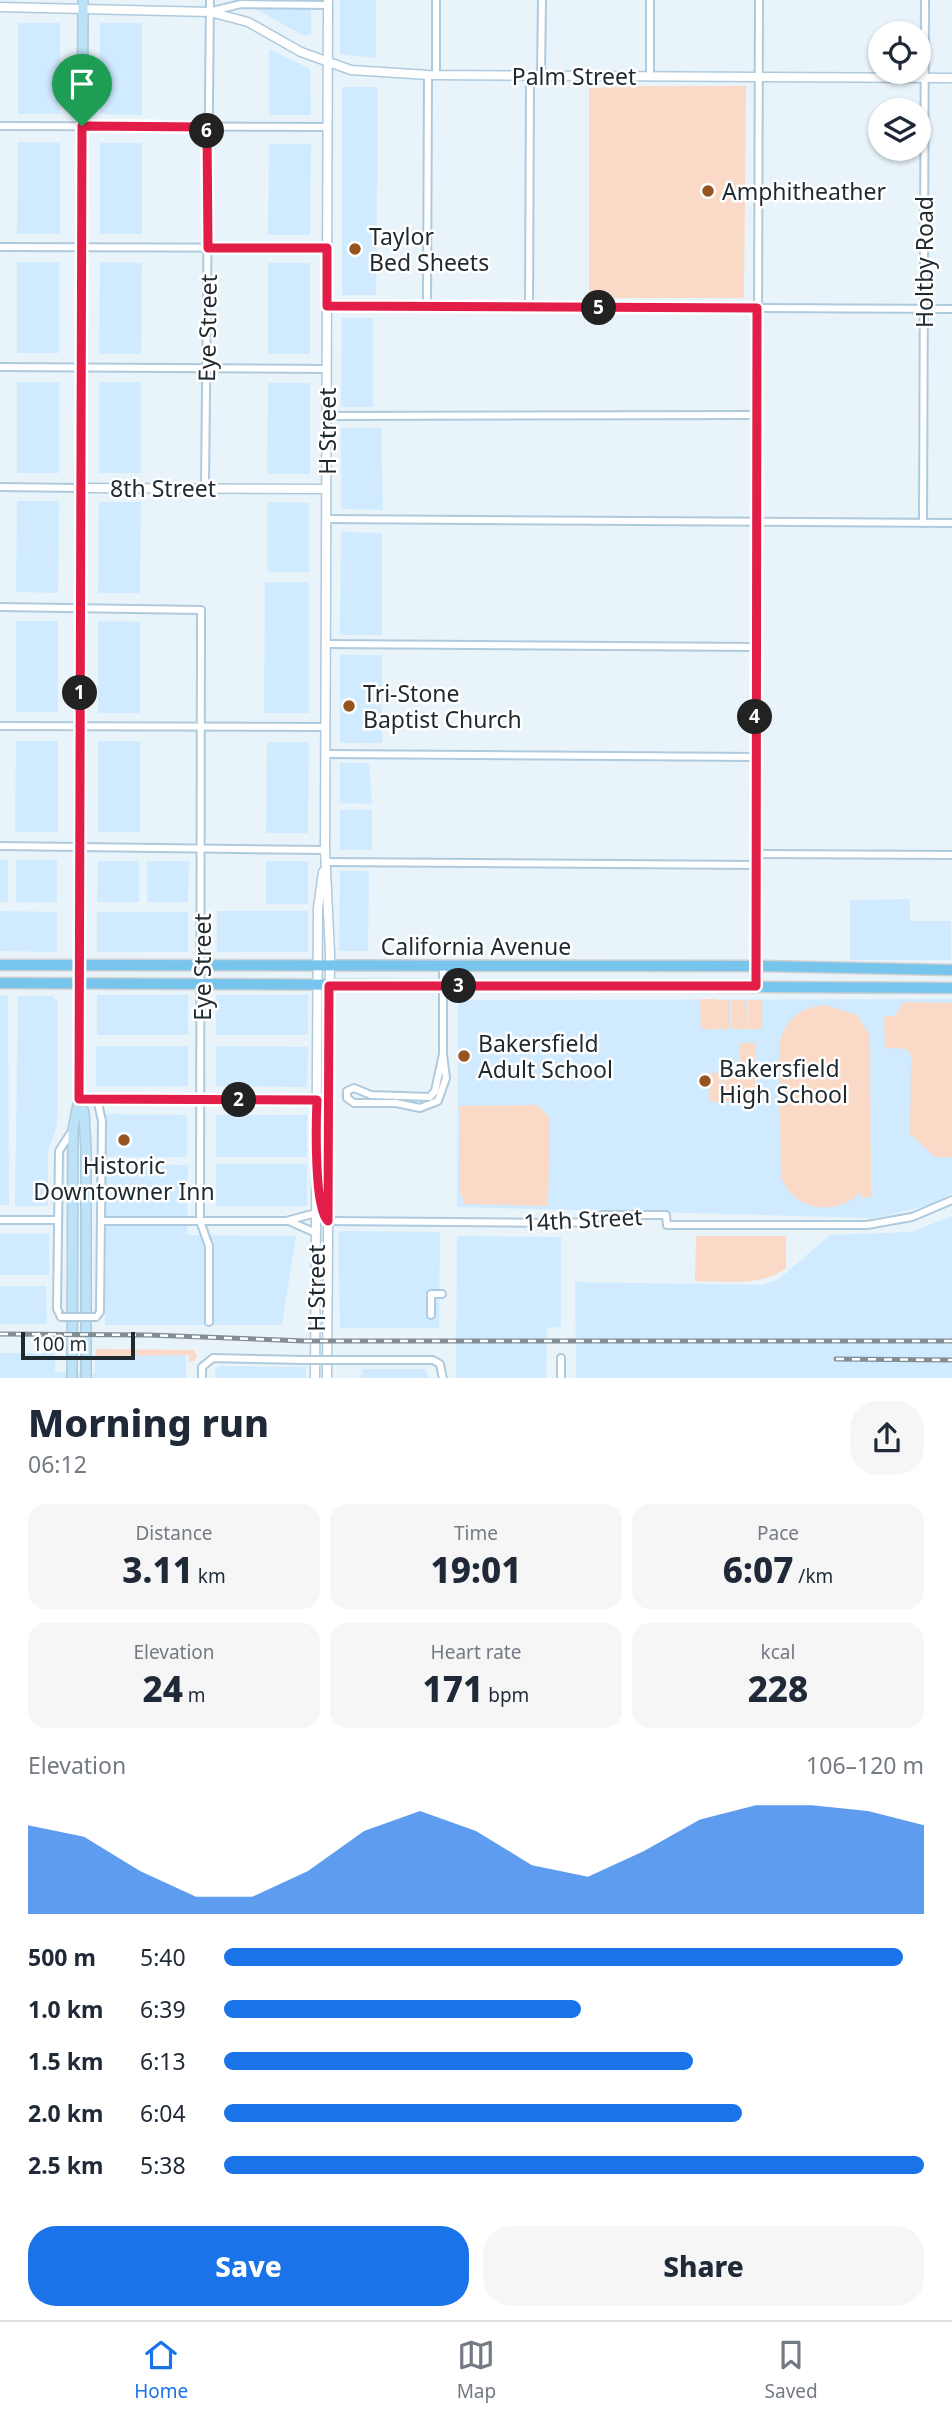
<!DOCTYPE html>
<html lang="en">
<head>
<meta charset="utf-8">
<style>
  :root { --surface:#fff; --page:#f6f6f7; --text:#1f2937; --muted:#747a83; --line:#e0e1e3; --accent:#1a73e8 }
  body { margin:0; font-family:"Noto Sans",sans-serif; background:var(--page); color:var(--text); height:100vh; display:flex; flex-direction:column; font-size:26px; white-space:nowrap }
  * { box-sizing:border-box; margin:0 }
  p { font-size:23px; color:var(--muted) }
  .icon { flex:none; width:38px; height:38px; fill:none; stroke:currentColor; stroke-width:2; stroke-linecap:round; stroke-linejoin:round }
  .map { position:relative; height:1378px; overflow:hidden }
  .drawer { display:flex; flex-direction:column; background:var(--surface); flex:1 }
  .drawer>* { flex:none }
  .tools { position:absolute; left:868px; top:21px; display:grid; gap:14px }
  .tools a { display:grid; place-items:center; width:63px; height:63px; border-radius:50%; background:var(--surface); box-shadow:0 2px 5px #0004; font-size:35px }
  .scale { position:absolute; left:21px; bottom:18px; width:114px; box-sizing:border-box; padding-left:7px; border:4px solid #1f2930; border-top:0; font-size:19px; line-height:24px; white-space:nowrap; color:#1f2930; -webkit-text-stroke:5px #fff; paint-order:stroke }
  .pin { position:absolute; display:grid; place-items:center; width:60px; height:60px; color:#fff; margin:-72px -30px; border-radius:50% 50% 50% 0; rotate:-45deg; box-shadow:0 0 7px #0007 }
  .pin .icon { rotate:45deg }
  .km { position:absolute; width:35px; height:35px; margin:-18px; border-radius:50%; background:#222; color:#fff; font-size:19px; line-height:35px; text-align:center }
  .round { display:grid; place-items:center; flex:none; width:74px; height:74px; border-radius:28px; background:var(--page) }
  .head { display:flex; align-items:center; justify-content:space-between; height:119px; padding:0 28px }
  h1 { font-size:38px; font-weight:800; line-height:52px }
  .metrics { display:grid; grid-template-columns:repeat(3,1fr); gap:10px; height:119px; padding:7px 28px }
  .metrics div { display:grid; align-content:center; border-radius:18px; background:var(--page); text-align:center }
  .metrics b { font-size:35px; font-weight:800 }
  .metrics small { font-size:19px; font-weight:400 }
  .metrics p { font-size:19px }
  .chart { height:196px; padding:14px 28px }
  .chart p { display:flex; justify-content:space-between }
  .chart svg { width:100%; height:126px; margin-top:7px; fill:var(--accent); opacity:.7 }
  .cta { display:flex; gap:14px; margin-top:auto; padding:14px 28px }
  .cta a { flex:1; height:80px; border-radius:28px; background:var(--accent); color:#fff; font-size:28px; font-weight:800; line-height:80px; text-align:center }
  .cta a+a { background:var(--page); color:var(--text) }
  ul { padding:0 28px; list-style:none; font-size:23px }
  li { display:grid; grid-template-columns:112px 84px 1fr; align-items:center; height:52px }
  li i { height:18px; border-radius:9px; background:var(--accent) }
  .dock { display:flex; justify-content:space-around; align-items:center; height:98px; border-top:2px solid var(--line); background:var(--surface); font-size:19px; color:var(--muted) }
  .dock a { display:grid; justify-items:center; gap:4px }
  .dock .on { color:var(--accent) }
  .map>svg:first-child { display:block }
</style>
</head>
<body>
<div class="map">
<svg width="952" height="1379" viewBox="0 0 952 1379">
  <rect width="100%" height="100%" fill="#e8f3fa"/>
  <g fill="#d0ebff">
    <path d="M340 0H376V58L340 54Z"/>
    <path d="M256 9H311V34L304 36Z"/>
    <rect x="18" y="23" width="42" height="91"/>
    <path d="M100 23H142V115L100 114Z"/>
    <path d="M269 49 310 69 311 115H269Z"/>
    <path d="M342 87H378L376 295H342Z"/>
    <path d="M18 142 60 143V234H17Z"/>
    <rect x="100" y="143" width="42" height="91"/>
    <path d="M269 144H311L310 235H268Z"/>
    <rect x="17" y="262" width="42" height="91"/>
    <path d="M100 262 142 263 141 354H99Z"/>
    <rect x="268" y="263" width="42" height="91"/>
    <path d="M342 318H373V407H341Z"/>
    <rect x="17" y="382" width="42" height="91"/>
    <rect x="99" y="382" width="42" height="91"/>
    <path d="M268 383H310V474H267Z"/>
    <path d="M341 428H381L383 510 341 509Z"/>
    <path d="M17 501H59L58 593 16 592Z"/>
    <path d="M99 502H141L140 593H98Z"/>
    <path d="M267 502 309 503V572H270L267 569Z"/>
    <path d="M341 532 382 533V635H340Z"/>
    <path d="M265 582H309V713H264Z"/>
    <rect x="16" y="621" width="42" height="91"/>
    <path d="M98 621 140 622V713H98Z"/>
    <rect x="340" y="655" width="42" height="88"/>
    <path d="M16 741H58V832H15Z"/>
    <rect x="98" y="741" width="42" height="91"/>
    <path d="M267 742H309L308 833H266Z"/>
    <path d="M340 763H369L372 804 340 803Z"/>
    <rect x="340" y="810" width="32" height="40"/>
    <rect x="0" y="860" width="8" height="42"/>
    <rect x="16" y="860" width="41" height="42"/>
    <path d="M98 861H139V902H97Z"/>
    <path d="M147 861H189L188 902H147Z"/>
    <rect x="266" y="861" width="42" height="43"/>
    <path d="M340 871H369L368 951H339Z"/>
    <path d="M910 899V921H951V960H850V900Z"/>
    <path d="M0 911 57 912V952L0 951Z"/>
    <rect x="217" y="911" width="91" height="41"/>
    <rect x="97" y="912" width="91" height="40"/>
    <path d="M0 995 8 996 9 1205H0Z"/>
    <rect x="97" y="995" width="91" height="40"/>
    <rect x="216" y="995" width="92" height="40"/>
    <path d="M18 996H52L58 1002 57 1125 48 1152V1206H15Z"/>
    <path d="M952 999V1193L934 1204 875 1218 457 1207 458 1000Z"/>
    <rect x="96" y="1046" width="92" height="40"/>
    <path d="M216 1046 308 1047 307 1087 216 1086Z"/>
    <path d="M106 1114 187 1115V1157H106Z"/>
    <rect x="216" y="1115" width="91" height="42"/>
    <path d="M106 1164 188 1165 187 1235 296 1236 282 1325H105Z"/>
    <rect x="216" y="1164" width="91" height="42"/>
    <path d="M952 1216V1378H576L575 1282 762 1285 779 1279 830 1235 911 1232Z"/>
    <path d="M341 1231 440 1232 439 1328H340L338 1235Z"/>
    <rect x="0" y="1234" width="49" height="41"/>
    <path d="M457 1236 561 1237V1327L547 1328 546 1378H456Z"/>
    <path d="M0 1286H46L47 1324H0Z"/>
    <path d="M0 1353H55V1372L95 1374V1353L186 1354V1378L0 1379Z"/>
    <path d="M219 1366 306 1367V1378H215V1370Z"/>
    <path d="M363 1369H425L429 1378H360Z"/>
  </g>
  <g fill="#fadac6">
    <path d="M644 86H746L744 298H589V88Z"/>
    <path d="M700 999H715V1029H701Z"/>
    <rect x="716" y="1000" width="14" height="29"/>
    <path d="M732 1000H746L747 1029H732Z"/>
    <rect x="748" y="1000" width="14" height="29"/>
    <path d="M904 1002 952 1003V1157H935L910 1134 911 1056 907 1049 885 1048 884 1016H895Z"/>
    <path d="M826 1005 857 1015 870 1035 871 1197 861 1198 860 1192C835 1218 795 1210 781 1178L779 1046C784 1019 800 1007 826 1005Z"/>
    <rect x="740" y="1043" width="15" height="60"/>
    <path d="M709 1073H723L724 1102H709Z"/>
    <rect x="725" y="1073" width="14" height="29"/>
    <path d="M537 1105 550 1118 548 1206 465 1204 460 1192V1106Z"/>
    <path d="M696 1236H786V1268C760 1287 727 1281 695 1281Z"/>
    <path d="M96 1349 194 1350 197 1356 194 1361H189V1355L96 1356Z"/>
  </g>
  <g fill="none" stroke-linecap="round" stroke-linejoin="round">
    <g stroke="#afcadd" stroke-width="10">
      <g id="minor">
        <path d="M650 0V76"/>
        <path d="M212 11 241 4 328 5"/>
        <path d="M436 75V0"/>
        <path d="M541 76 542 0"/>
        <path d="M0 126 328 127"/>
        <path d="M0 247 327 248"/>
        <path d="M327 306 952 309"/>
        <path d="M427 307 428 75"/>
        <path d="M529 307 530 76"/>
        <path d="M0 367 327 369"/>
        <path d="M327 416 757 415"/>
        <path d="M0 487 81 488"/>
        <path d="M205 488 210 0"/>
        <path d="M326 519 952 523"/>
        <path d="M923 523 925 0"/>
        <path d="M0 607 201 610 200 1221 209 1246V1322"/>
        <path d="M326 644 756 647"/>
        <path d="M0 726 325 727"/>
        <path d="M325 754 755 757"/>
        <path d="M0 846 325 850"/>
        <path d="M755 854 952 855"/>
        <path d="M325 862 755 865"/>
        <path d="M756 987 759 0"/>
        <path d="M443 1054 435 1091 430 1097 371 1095 354 1088 347 1091V1098L354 1103H396L420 1108 438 1101 446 1078 443 1054V965"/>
        <path d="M79 1099 329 1100"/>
        <path d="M0 1220H58"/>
        <path d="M101 1221H286L316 1213"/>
        <path d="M328 1221 561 1223 588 1222 602 1215H666L667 1225H867L912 1217 952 1200"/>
        <path d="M291 1222 316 1233"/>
        <path d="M431 1315V1294H442"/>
        <path d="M61 1317 57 1309 59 1151 72 1131"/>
        <path d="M96 1317 100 1312 102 1121 97 1099"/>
        <path d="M341 1360H433L440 1364 443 1379"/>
        <path d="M202 1379V1367L213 1358 306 1360"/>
        <path d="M561 1379V1358"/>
      </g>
    </g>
    <g stroke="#afcadd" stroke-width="11">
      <g id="tertiary">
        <path d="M0 7 210 12 248 22 301 52 351 70 428 75 952 78"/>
        <path d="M81 488 326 489"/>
        <path d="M321 1195 322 1214 328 1221"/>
        <path d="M315 1379 318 908 323 872"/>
        <path d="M327 1379 330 953 325 850 328 0"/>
      </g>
    </g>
    <g stroke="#afcadd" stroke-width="12">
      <g id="secondary">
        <path d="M79 1099 84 1112 86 1150V1379"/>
        <path d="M72 1379 73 1130 79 1099 83 0"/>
      </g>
    </g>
    <g stroke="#ced0d1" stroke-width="13">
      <g id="primary">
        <path d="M0 965 756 966 952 970"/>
        <path d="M0 983 952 988"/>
      </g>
    </g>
    <use href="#minor" stroke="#fff" stroke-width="6"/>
    <use href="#tertiary" stroke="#fff" stroke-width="8"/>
    <use href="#secondary" stroke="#bbe2f6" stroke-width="9"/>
    <use href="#primary" stroke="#77c5ed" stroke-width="10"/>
    <g stroke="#828d94" stroke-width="5">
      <g id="rail">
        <path d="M0 1334 149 1335 305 1341H952"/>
        <path d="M836 1359 952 1360"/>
      </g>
    </g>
    <use href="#rail" stroke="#fff" stroke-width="2.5" stroke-dasharray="8" stroke-linecap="butt"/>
    <g stroke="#afcadd" stroke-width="10" stroke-linecap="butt">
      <g id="minor-bridge">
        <path d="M61 1317H96"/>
        <path d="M306 1360H341"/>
      </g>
    </g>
    <use href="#minor-bridge" stroke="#fff" stroke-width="6"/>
  </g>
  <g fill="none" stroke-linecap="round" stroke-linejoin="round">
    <g stroke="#fff" stroke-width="14">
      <path id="route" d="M82 126 207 127 208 248H327V306L757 308 756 986H329L328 1221C314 1210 316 1122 317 1100L79 1099Z"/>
    </g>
    <use href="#route" stroke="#e11d48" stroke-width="9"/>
  </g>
  <g fill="#965421" stroke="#fff" stroke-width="2.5">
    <circle cx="708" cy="191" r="7"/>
    <circle cx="355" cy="249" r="7"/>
    <circle cx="349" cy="706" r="7"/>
    <circle cx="464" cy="1056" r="7"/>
    <circle cx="705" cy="1081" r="7"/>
    <circle cx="124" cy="1140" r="7"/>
  </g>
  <g text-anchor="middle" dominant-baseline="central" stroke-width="5" stroke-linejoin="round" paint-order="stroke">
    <g font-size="23" fill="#1f2930" stroke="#fff">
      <text x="574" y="76">Palm Street</text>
      <text transform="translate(924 262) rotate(-90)">Holtby Road</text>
      <text transform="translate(207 328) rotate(-89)">Eye Street</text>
      <text transform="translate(327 431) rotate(-90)">H Street</text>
      <text x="163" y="488">8th Street</text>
      <text x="476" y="946">California Avenue</text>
      <text transform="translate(202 967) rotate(-90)">Eye Street</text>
      <text transform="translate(583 1219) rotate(-3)">14th Street</text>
      <text transform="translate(316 1288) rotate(-90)">H Street</text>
    </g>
    <g font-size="23" fill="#1f2930" stroke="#fff" text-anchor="start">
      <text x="722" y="191">Amphitheather</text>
      <text x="369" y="236">Taylor<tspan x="369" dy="26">Bed Sheets</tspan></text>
      <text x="363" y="693">Tri-Stone<tspan x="363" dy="26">Baptist Church</tspan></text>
      <text x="478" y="1043">Bakersfield<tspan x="478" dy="26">Adult School</tspan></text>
      <text x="719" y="1068">Bakersfield<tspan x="719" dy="26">High School</tspan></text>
      <text x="124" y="1165" text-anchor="middle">Historic<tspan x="124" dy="26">Downtowner Inn</tspan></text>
    </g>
  </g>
</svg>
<div class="tools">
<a><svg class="icon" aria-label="locate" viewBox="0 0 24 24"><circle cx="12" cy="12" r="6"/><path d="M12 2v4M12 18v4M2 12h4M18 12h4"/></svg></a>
<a><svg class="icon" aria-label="layers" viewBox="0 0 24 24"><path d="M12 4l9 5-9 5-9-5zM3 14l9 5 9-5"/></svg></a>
</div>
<div class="scale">100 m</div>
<div class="pin" style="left:82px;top:126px;background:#1e9e55"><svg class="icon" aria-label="arrive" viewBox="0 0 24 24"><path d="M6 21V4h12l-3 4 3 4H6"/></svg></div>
<b class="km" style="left:80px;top:693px">1</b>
<b class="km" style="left:239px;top:1100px">2</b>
<b class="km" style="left:459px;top:986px">3</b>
<b class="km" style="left:755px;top:717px">4</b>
<b class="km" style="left:599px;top:308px">5</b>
<b class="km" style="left:207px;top:131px">6</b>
</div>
<section class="drawer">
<div class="head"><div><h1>Morning run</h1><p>06:12</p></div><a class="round"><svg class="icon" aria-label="share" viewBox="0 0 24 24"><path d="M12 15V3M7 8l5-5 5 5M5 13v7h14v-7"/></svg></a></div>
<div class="metrics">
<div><p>Distance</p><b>3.11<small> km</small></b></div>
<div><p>Time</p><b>19:01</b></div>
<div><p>Pace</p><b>6:07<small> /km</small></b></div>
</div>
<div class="metrics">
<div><p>Elevation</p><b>24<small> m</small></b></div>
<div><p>Heart rate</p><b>171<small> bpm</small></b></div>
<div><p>kcal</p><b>228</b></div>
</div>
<div class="chart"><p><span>Elevation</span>106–120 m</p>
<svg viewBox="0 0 160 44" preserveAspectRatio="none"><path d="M0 44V13L10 17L20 29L30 38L40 38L50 29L60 15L70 8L80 15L90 27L100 31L110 22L120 11L130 6L140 6L150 8L160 13V44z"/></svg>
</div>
<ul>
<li><b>500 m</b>5:40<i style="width:97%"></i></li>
<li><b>1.0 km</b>6:39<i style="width:51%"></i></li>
<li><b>1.5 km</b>6:13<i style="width:67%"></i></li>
<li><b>2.0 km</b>6:04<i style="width:74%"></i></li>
<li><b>2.5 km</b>5:38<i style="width:100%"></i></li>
</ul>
<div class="cta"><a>Save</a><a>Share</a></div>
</section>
<nav class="dock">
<a class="on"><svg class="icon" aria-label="home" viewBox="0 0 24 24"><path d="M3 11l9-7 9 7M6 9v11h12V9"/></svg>Home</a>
<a><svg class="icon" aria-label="map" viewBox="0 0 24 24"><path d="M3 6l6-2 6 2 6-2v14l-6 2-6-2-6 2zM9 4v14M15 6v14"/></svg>Map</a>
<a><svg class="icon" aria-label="saved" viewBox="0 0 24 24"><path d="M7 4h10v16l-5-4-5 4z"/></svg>Saved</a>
</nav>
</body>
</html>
